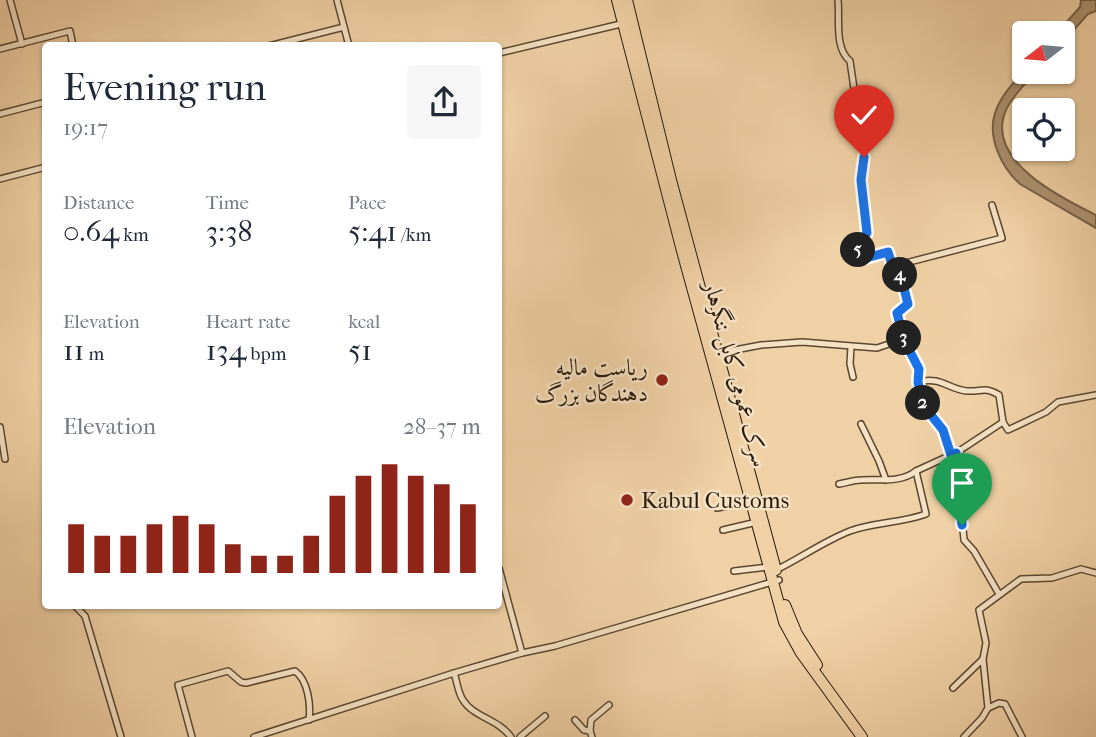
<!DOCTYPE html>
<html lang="en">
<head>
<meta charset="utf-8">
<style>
  :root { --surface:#fff; --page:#f6f6f7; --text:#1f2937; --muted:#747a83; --accent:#8f2418 }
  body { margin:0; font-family:"IM FELL French Canon",Amiri,serif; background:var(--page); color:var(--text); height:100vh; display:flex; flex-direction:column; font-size:26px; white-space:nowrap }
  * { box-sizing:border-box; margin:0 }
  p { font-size:23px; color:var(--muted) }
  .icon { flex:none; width:38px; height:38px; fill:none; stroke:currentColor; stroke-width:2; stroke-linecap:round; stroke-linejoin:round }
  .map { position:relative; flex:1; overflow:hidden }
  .drawer { position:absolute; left:42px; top:42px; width:460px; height:567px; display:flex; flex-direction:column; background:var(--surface); border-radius:7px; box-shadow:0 2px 5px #0004 }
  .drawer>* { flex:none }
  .needle { width:46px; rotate:254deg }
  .fabs { position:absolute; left:1012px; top:21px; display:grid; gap:14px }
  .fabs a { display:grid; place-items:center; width:63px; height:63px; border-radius:7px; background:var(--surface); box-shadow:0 2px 5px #0004; font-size:35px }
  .pin { position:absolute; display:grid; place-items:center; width:60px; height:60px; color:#fff; margin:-72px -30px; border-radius:50% 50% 50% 0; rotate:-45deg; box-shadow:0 0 7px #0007 }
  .pin .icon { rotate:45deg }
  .km { position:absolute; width:35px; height:35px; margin:-18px; border-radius:50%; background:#222; color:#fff; font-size:19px; line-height:35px; text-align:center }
  .round { display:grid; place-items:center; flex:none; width:74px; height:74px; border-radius:7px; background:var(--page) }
  .summary { display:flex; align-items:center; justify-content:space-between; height:119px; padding:0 21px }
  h1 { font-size:38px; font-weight:600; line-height:52px }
  .figures { display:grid; grid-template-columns:repeat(3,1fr); gap:10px; height:119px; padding:7px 21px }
  .figures div { display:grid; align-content:center }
  .figures b { font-size:30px; font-weight:600 }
  .figures small { font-size:19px; font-weight:400 }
  .figures p { font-size:19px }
  .chart { height:196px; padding:14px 21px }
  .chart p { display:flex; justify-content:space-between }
  .chart svg { width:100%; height:126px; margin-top:7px; stroke:var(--accent); stroke-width:6 }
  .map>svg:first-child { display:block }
</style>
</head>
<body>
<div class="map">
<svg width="1096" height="737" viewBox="0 0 1096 737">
  <rect width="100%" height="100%" fill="#f0d1a5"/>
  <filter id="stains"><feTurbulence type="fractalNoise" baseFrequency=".00286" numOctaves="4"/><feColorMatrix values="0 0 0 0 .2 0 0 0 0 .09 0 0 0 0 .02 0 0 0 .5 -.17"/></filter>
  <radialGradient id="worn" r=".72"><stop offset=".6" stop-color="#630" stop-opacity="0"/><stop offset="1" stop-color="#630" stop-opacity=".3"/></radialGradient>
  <g fill="#ac9270" stroke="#776247" stroke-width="2">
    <path d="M1081 0H1096V11L1088 14 1062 43V33H1057L1080 7Z"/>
    <path d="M1024 71 1036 72C1026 83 1013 95 1006 110 984 160 1061 198 1096 215V228L1020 184C1002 168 987 138 995 113 1000 97 1013 83 1024 71Z"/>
  </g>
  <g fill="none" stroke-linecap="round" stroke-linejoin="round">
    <g stroke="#5a4731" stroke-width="8">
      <g id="minor">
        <path d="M10 0 22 44"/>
        <path d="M337 0 349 46"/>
        <path d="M838 0C840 19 834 48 850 61L864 157 861 180 867 233 857 247 859 256 866 258 888 252 893 268 898 265 908 304 897 313 904 339 919 369 918 382 923 406 943 431 951 455 956 453 964 540 974 551 999 594"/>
        <path d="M269 46 344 27"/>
        <path d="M0 49 70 31 73 46"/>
        <path d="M499 53 625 23"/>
        <path d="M0 114 46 102"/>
        <path d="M0 179 46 167"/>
        <path d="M898 265 1002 238 992 205"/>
        <path d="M851 347 850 364 853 377"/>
        <path d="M719 353 761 345 802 342 877 348 904 339"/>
        <path d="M918 382C942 376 947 389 967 391 982 392 984 386 999 395L1003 422"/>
        <path d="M861 424 879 461 886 480"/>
        <path d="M0 427 5 459"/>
        <path d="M956 453 1003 422 1008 430 1046 412 1058 402 1096 395"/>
        <path d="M839 484C846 483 854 480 861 480 880 479 901 483 916 471"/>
        <path d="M717 508 751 502"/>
        <path d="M723 530 757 522"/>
        <path d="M499 568 522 653"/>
        <path d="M776 570C801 558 824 541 850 531 875 522 902 523 926 514L916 471 951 455"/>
        <path d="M734 571 768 567"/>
        <path d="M75 606 85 616 121 737"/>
        <path d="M454 673C457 681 458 693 463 700 473 717 498 719 511 737"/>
        <path d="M953 688 983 659"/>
        <path d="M988 708 999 703 1005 704 1022 737"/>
        <path d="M575 720 584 730 590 731"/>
        <path d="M192 737 178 685 228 671 241 682 246 683 295 671C308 680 311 705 309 720"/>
        <path d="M254 737 454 673 522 653 555 646 779 580"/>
        <path d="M520 737 545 716"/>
        <path d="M592 737 590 731 591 720 609 705"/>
        <path d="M964 737 982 718 988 708 983 659 986 643 979 610 1021 579 1052 578 1081 569 1096 573"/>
      </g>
    </g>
    <g stroke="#28190a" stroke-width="12">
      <g id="trunk">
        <path d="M617 0 682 251 784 622 801 653 862 737"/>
        <path d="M627 0 671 180 776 570"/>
        <path d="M785 605 797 634 817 665"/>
      </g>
    </g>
    <use href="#minor" stroke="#f5e1c4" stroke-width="5"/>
    <use href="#trunk" stroke="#f0d1a5" stroke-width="10"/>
  </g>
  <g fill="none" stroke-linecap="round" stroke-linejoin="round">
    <g stroke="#fff" stroke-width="14">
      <path id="route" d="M864 157 861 180 867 233 857 247 859 256 866 258 888 252 893 268 898 265 908 304 897 313 904 340 919 369 918 382 923 405 943 430 951 455 956 453 962 525"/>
    </g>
    <use href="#route" stroke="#1a73e8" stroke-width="9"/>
  </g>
  <g fill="#8f2418" stroke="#f5e1c4" stroke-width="2.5">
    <circle cx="662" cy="380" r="7"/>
    <circle cx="627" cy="500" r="7"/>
  </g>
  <g text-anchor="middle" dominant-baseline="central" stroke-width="5" stroke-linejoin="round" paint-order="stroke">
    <g font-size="23" fill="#28190a" stroke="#f5e1c4" text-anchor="end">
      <text x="648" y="367">ریاست مالیه<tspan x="648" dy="26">دهندگان بزرگ</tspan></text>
      <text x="641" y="500" text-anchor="start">Kabul Customs</text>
    </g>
    <g font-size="23" fill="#28190a" stroke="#f5e1c4">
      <text transform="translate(736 374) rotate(75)">سرک عمومی کابل ننگرهار</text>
    </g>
  </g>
  <rect width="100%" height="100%" filter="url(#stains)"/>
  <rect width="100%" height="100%" fill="url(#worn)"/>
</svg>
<div class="fabs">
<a><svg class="needle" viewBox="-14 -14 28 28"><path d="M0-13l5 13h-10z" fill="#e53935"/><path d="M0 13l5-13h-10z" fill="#747a83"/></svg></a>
<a><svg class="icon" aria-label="locate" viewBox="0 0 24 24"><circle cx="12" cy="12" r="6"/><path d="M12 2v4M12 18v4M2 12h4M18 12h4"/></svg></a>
</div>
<div class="pin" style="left:962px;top:525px;background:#1e9e55"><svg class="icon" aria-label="arrive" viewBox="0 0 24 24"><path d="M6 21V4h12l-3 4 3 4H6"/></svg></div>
<div class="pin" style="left:864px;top:157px;background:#d93025"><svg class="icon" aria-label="check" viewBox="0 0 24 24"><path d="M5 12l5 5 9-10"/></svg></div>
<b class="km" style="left:923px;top:403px">2</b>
<b class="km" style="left:904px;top:338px">3</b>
<b class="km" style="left:900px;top:275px">4</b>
<b class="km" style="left:858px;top:250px">5</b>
<section class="drawer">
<div class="summary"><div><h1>Evening run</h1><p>19:17</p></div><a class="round"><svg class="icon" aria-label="share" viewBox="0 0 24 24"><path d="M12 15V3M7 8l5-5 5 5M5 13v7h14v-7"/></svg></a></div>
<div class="figures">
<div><p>Distance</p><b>0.64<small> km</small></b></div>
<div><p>Time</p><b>3:38</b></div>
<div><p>Pace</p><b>5:41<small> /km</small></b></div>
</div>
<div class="figures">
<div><p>Elevation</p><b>11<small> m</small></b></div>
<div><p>Heart rate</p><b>134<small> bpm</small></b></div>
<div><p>kcal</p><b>51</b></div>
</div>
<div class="chart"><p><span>Elevation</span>28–37 m</p>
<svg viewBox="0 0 160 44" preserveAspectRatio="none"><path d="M5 44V27M15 44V31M25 44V31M35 44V27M45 44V24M55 44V27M65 44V34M75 44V38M85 44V38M95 44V31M105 44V17M115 44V10M125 44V6M135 44V10M145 44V13M155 44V20"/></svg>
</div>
</section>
</div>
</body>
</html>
